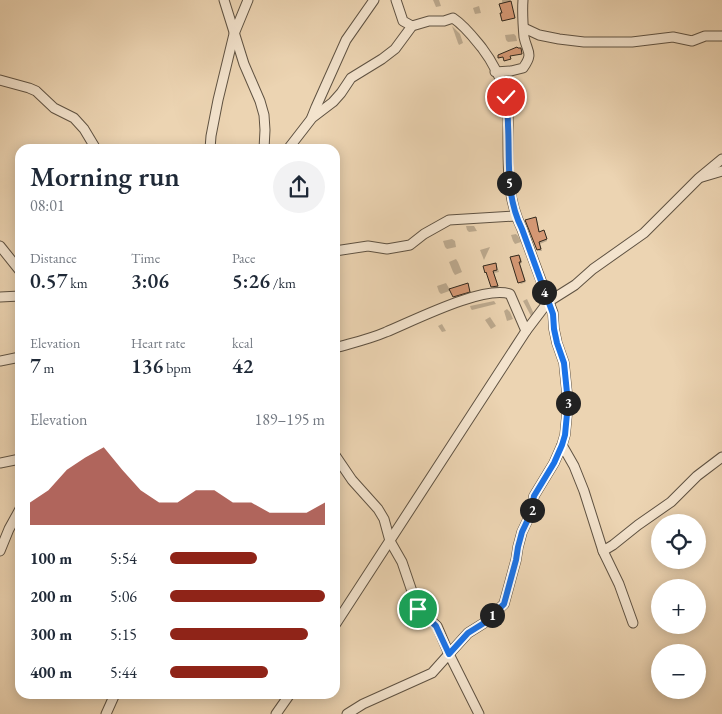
<!DOCTYPE html>
<html lang="en">
<head>
<meta charset="utf-8">
<style>
  :root { --surface:#fff; --page:#f2f2f3; --text:#1f2937; --muted:#747a83; --accent:#8f2418 }
  body { margin:0; font-family:"EB Garamond",serif; background:var(--page); color:var(--text); height:100vh; display:flex; flex-direction:column; font-size:19px; white-space:nowrap }
  * { box-sizing:border-box; margin:0 }
  p { font-size:16px; color:var(--muted) }
  .icon { flex:none; width:28px; height:28px; fill:none; stroke:currentColor; stroke-width:2; stroke-linecap:round; stroke-linejoin:round }
  .map { position:relative; flex:1; overflow:hidden }
  .side { position:absolute; left:15px; top:144px; width:325px; height:555px; display:flex; flex-direction:column; background:var(--surface); border-radius:15px; box-shadow:0 2px 12px #0003 }
  .side>* { flex:none }
  .fabs { position:absolute; left:651px; top:514px; display:grid; gap:10px }
  .fabs a { display:grid; place-items:center; width:55px; height:55px; border-radius:50%; background:var(--surface); box-shadow:0 2px 12px #0003; font-size:25px }
  .pin { position:absolute; display:grid; place-items:center; width:42px; height:42px; color:#fff; margin:-21px; border:2px solid #fff; border-radius:50%; box-shadow:0 1px 5px #0007 }
  .km { position:absolute; width:25px; height:25px; margin:-12px; border-radius:50%; background:#222; color:#fff; font-size:14px; line-height:25px; text-align:center }
  .round { display:grid; place-items:center; flex:none; width:52px; height:52px; border-radius:26px; background:var(--page) }
  .overview { display:flex; align-items:center; justify-content:space-between; height:85px; padding:0 15px }
  h1 { font-size:28px; font-weight:600; line-height:38px }
  .stats { display:grid; grid-template-columns:repeat(3,1fr); gap:8px; height:85px; padding:5px 15px }
  .stats div { display:grid; align-content:center }
  .stats b { font-size:21px; font-weight:600 }
  .stats small { font-size:14px; font-weight:400 }
  .stats p { font-size:14px }
  .chart { height:140px; padding:10px 15px }
  .chart p { display:flex; justify-content:space-between }
  .chart svg { width:100%; height:90px; margin-top:5px; fill:var(--accent); opacity:.7 }
  ul { padding:0 15px; list-style:none; font-size:16px }
  li { display:grid; grid-template-columns:80px 60px 1fr; align-items:center; height:38px }
  li i { height:12px; border-radius:6px; background:var(--accent) }
  .map>svg:first-child { display:block }
</style>
</head>
<body>
<div class="map">
<svg width="722" height="714" viewBox="0 0 722 714">
  <rect width="100%" height="100%" fill="#ecd4b2"/>
  <filter id="stains"><feTurbulence type="fractalNoise" baseFrequency=".004" numOctaves="4"/><feColorMatrix values="0 0 0 0 .2 0 0 0 0 .09 0 0 0 0 .02 0 0 0 .5 -.17"/></filter>
  <radialGradient id="worn" r=".72"><stop offset=".6" stop-color="#630" stop-opacity="0"/><stop offset="1" stop-color="#630" stop-opacity=".3"/></radialGradient>
  <g fill="#0003">
    <path d="M433 0H439L441 6 436 7Z"/>
    <path d="M502 0H510L514 18 503 21 502 14H503Z"/>
    <path d="M479 6 481 13 475 14 473 8Z"/>
    <path d="M452 26 460 34 463 43 459 45 458 43Z"/>
    <path d="M514 34 516 36 517 41 508 42 506 40 505 35Z"/>
    <path d="M535 218 537 220 540 233H545L547 241 540 244 542 251H539L538 250Z"/>
    <path d="M466 226H474L477 231 469 232 467 230Z"/>
    <path d="M516 234 518 236 521 242 515 244 513 241 511 235Z"/>
    <path d="M452 239 455 241 456 247 447 249 445 247 443 241Z"/>
    <path d="M490 247 484 260 480 250Z"/>
    <path d="M519 256 521 258 522 263 520 264 526 282 521 284 519 282 511 258Z"/>
    <path d="M456 259 458 262 462 272 455 275 453 272 449 262Z"/>
    <path d="M495 264 497 266 499 272 494 273 499 288 494 289 492 287 488 275 486 272Z"/>
    <path d="M446 283 450 290 467 285 471 293 456 298 452 290 441 294 439 292 437 286Z"/>
    <path d="M527 299 534 314 531 316 523 301Z"/>
    <path d="M494 301 496 304 472 310 471 309 470 306Z"/>
    <path d="M507 309 510 312 513 319 507 321 504 311Z"/>
    <path d="M490 317 496 326 491 329 485 320Z"/>
    <path d="M442 324 446 331 442 332 438 326Z"/>
  </g>
  <g fill="#d59874" stroke="#30271c">
    <path d="M511 1 515 18 502 21 500 13H502L499 4Z"/>
    <path d="M517 47 518 48H521L522 54 510 56 511 59 504 61 503 57 498 58V55Z"/>
    <path d="M536 217 539 232 544 230 547 239 539 242 541 249 537 250 525 220Z"/>
    <path d="M519 255 521 262H519L525 281 518 283 510 257Z"/>
    <path d="M496 263 497 270 493 271 498 286 491 287 486 272 485 273 483 266Z"/>
    <path d="M468 283 470 292 453 297 449 289Z"/>
  </g>
  <g fill="none" stroke-linecap="round" stroke-linejoin="round">
    <g stroke="#5f5242" stroke-width="11">
      <g id="minor">
        <path d="M224 0 244 64 260 101 264 115 265 130 264 149"/>
        <path d="M396 0 403 21 412 26"/>
        <path d="M524 28 539 35 559 39 584 42H632L673 37 692 41 705 36H722"/>
        <path d="M495 72 511 71 523 68C534 53 527 52 524 37 523 25 522 13 523 0"/>
        <path d="M0 80 29 88 36 91 54 108 74 118 84 129 96 149"/>
        <path d="M312 117 316 107 346 40 374 0"/>
        <path d="M210 149 211 136 218 100 234 34 248 0"/>
        <path d="M288 149 312 118 333 102 341 93 351 78 382 59 395 49 412 26 429 21H444L453 18C465 26 473 37 482 48 492 61 502 80 506 96 509 108 508 123 508 135 508 168 507 199 522 229L553 313 554 329 557 343 564 363 568 403 565 435 562 445 554 463 534 496 531 513 522 532 518 547 516 560 504 604 484 623 468 633 449 654 437 626 418 609 402 562 390 541 384 519 378 509 352 480 335 455"/>
        <path d="M702 177 722 171"/>
        <path d="M0 246 20 271"/>
        <path d="M335 251 368 246 387 249 410 245 424 234 449 220 516 216"/>
        <path d="M0 297 20 296"/>
        <path d="M335 348C352 343 370 339 386 332 413 321 483 285 510 294L526 331"/>
        <path d="M0 361 20 357"/>
        <path d="M562 445 574 466 584 491 603 551 613 545 638 525 671 502 697 476 722 457"/>
        <path d="M0 463 20 459"/>
        <path d="M0 551 9 529 20 509"/>
        <path d="M603 551 619 584 633 623"/>
        <path d="M335 625 526 331 548 302 575 285 593 269 644 233 699 178 722 159"/>
        <path d="M106 714 115 694"/>
        <path d="M276 714 290 694"/>
        <path d="M347 714 363 704 432 673 449 654 479 714"/>
      </g>
    </g>
    <use href="#minor" stroke="#f3e3cd" stroke-width="9"/>
  </g>
  <g fill="none" stroke-linecap="round" stroke-linejoin="round">
    <g stroke="#fff" stroke-width="10">
      <path id="route" d="M418 609 436 626 449 654 468 633 484 623 504 604 516 560 518 547 522 532 531 513 534 496 554 463 562 445 565 435 568 403 564 363 557 343 554 329 553 314 522 229C505 195 510 161 508 125 508 115 507 106 506 97"/>
    </g>
    <use href="#route" stroke="#1a73e8" stroke-width="6"/>
  </g>
  <rect width="100%" height="100%" filter="url(#stains)"/>
  <rect width="100%" height="100%" fill="url(#worn)"/>
</svg>
<div class="fabs">
<a><svg class="icon" aria-label="locate" viewBox="0 0 24 24"><circle cx="12" cy="12" r="6"/><path d="M12 2v4M12 18v4M2 12h4M18 12h4"/></svg></a>
<a>+</a>
<a>−</a>
</div>
<div class="pin" style="left:418px;top:609px;background:#1e9e55"><svg class="icon" aria-label="arrive" viewBox="0 0 24 24"><path d="M6 21V4h12l-3 4 3 4H6"/></svg></div>
<div class="pin" style="left:506px;top:97px;background:#d93025"><svg class="icon" aria-label="check" viewBox="0 0 24 24"><path d="M5 12l5 5 9-10"/></svg></div>
<b class="km" style="left:492px;top:615px">1</b>
<b class="km" style="left:532px;top:510px">2</b>
<b class="km" style="left:568px;top:403px">3</b>
<b class="km" style="left:544px;top:292px">4</b>
<b class="km" style="left:509px;top:183px">5</b>
<section class="side">
<div class="overview"><div><h1>Morning run</h1><p>08:01</p></div><a class="round"><svg class="icon" aria-label="share" viewBox="0 0 24 24"><path d="M12 15V3M7 8l5-5 5 5M5 13v7h14v-7"/></svg></a></div>
<div class="stats">
<div><p>Distance</p><b>0.57<small> km</small></b></div>
<div><p>Time</p><b>3:06</b></div>
<div><p>Pace</p><b>5:26<small> /km</small></b></div>
</div>
<div class="stats">
<div><p>Elevation</p><b>7<small> m</small></b></div>
<div><p>Heart rate</p><b>136<small> bpm</small></b></div>
<div><p>kcal</p><b>42</b></div>
</div>
<div class="chart"><p><span>Elevation</span>189–195 m</p>
<svg viewBox="0 0 160 44" preserveAspectRatio="none"><path d="M0 44V33L10 27L20 17L30 11L40 6L50 17L60 27L70 33L80 33L90 27L100 27L110 33L120 33L130 38L140 38L150 38L160 33V44z"/></svg>
</div>
<ul>
<li><b>100 m</b>5:54<i style="width:56%"></i></li>
<li><b>200 m</b>5:06<i style="width:100%"></i></li>
<li><b>300 m</b>5:15<i style="width:89%"></i></li>
<li><b>400 m</b>5:44<i style="width:63%"></i></li>
</ul>
</section>
</div>
</body>
</html>
